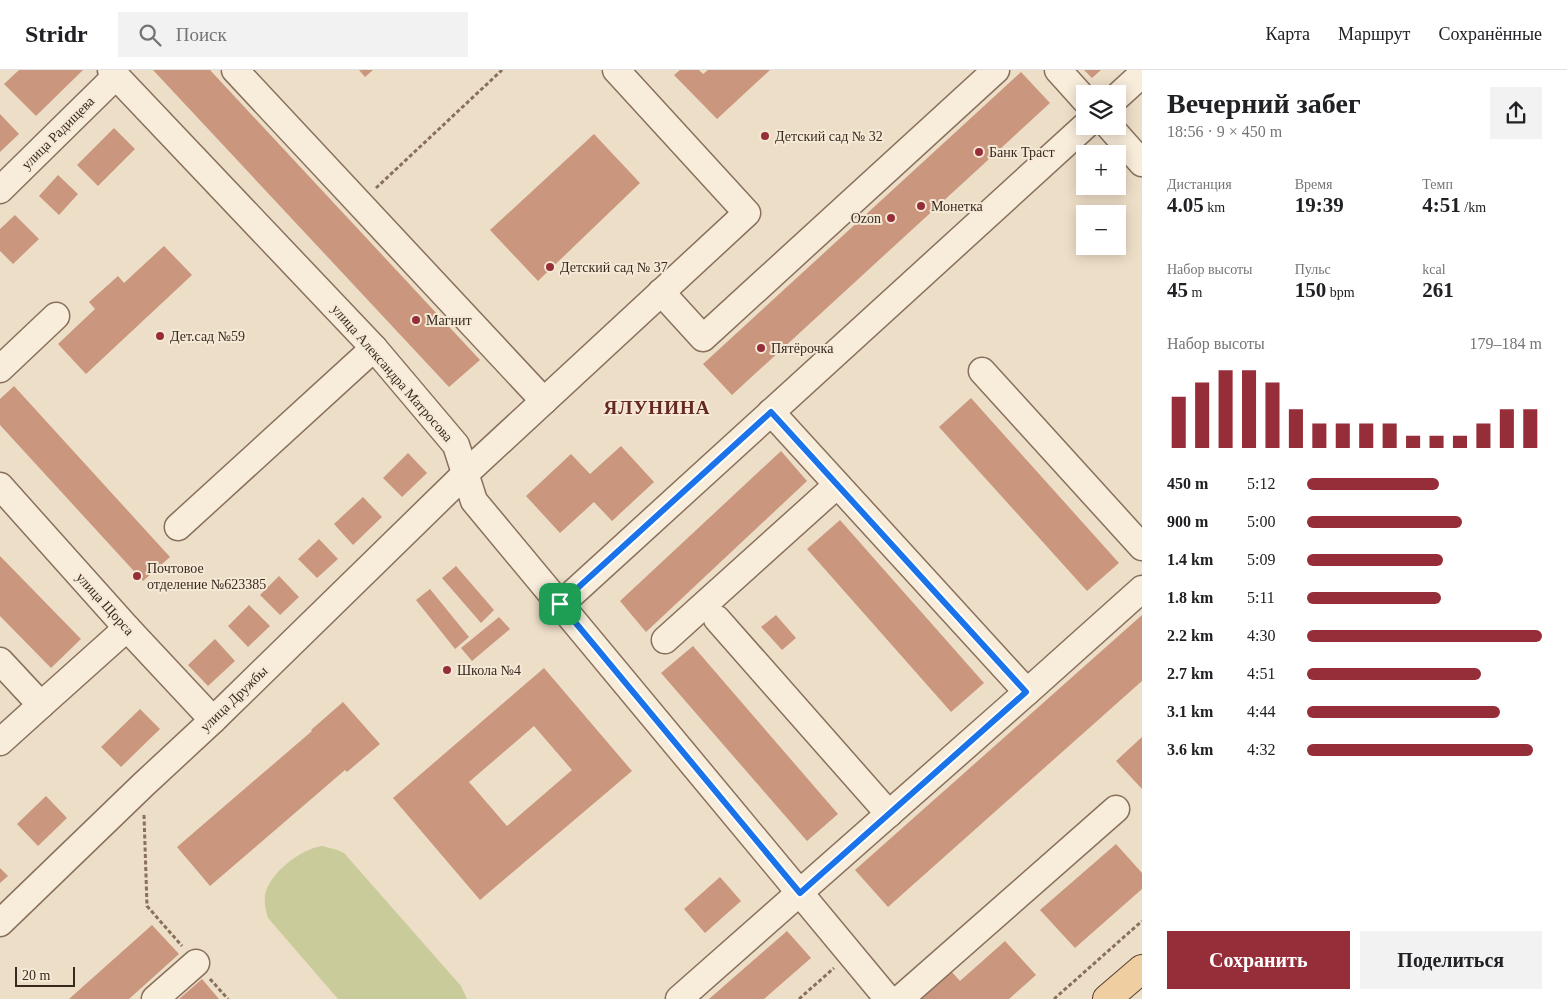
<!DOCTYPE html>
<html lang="ru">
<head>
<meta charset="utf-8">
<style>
  :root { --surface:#fff; --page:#f2f2f2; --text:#202124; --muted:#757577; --line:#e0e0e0; --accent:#962e39 }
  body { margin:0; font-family:"Times New Roman",serif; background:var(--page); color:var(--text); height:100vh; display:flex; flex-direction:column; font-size:19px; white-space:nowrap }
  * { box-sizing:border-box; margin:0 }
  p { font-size:16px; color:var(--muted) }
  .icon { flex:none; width:28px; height:28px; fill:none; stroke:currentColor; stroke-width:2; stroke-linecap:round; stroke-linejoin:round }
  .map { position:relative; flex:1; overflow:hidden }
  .drawer { display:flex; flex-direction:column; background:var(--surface); width:425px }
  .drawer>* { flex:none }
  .fabs { position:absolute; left:1076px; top:15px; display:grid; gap:10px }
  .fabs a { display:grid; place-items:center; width:50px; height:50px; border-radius:0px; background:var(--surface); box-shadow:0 2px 12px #0003; font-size:25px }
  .scale { position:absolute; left:15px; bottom:12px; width:60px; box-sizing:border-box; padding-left:5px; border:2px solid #392a20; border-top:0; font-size:14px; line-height:18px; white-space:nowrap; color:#392a20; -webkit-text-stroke:4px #f5e9d6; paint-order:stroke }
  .pin { position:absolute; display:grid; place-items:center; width:42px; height:42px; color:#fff; margin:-21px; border-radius:10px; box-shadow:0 2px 8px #0006 }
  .round { display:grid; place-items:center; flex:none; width:52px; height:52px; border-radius:0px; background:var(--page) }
  .summary { display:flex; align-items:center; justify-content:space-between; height:85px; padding:0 25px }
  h1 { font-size:28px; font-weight:800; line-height:38px }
  .figures { display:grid; grid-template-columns:repeat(3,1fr); gap:8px; height:85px; padding:5px 25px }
  .figures div { display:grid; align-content:center }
  .figures b { font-size:21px; font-weight:800 }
  .figures small { font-size:14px; font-weight:400 }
  .figures p { font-size:14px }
  .chart { height:140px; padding:10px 25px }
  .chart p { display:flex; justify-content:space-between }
  .chart svg { width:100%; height:90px; margin-top:5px; stroke:var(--accent); stroke-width:6 }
  .cta { display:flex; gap:10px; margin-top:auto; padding:10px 25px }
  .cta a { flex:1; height:58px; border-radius:0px; background:var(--accent); color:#fff; font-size:20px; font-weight:800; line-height:58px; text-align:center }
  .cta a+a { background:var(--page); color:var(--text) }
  ul { padding:0 25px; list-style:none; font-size:16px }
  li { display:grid; grid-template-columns:80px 60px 1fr; align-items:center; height:38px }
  li i { height:12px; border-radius:6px; background:var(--accent) }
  header { display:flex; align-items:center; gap:30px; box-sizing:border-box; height:70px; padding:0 25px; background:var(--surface); border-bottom:1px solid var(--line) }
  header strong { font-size:24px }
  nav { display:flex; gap:28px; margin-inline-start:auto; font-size:18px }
  .search { width:350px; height:45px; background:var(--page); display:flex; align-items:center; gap:12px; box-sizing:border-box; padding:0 18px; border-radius:0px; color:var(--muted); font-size:19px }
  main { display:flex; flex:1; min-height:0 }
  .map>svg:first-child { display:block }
</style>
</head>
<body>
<header>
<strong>Stridr</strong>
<div class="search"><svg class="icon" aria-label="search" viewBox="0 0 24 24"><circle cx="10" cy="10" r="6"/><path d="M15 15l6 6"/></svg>Поиск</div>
<nav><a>Карта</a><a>Маршрут</a><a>Сохранённые</a></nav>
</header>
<main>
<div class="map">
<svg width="1142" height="929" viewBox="0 0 1142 929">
  <rect width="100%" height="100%" fill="#eddec7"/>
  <path fill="#cacb9b" d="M322 776 337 780 344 783 461 916 467 929H338L268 848C266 841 264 833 265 825 269 803 301 779 322 776Z"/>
  <g fill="#ca977e" fill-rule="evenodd">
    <path d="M19 0H83L36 46 4 14Z"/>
    <path d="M153 0H210L480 290 449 317Z"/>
    <path d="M359 0H373L365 7Z"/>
    <path d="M680 0H699L703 4 708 0H770L717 49 674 5Z"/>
    <path d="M1084 0H1101L1092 8Z"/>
    <path d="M1021 2 1050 33 732 325 703 294Z"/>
    <path d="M0 44 19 64 0 82Z"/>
    <path d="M114 58 135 79 98 116 77 95Z"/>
    <path d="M594 64 640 113 538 211 490 160Z"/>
    <path d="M58 105 78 124 59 145 39 126Z"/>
    <path d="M15 145 39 169 13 194 0 181V159Z"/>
    <path d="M164 176 192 205 86 304 58 274 95 239 89 232 118 206 124 213Z"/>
    <path d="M14 316 170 487 143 511 0 355V329Z"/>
    <path d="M971 328 1119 493 1087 521 939 357Z"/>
    <path d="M621 376 654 412 612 451 594 432 560 463 526 426 571 384 590 404Z"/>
    <path d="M781 381 807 411 646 562 620 531Z"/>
    <path d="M408 383 427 403 402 427 383 408Z"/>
    <path d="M363 427 382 447 353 475 334 454Z"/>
    <path d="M840 450 984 613 951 642 807 479Z"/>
    <path d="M319 469 338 489 317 508 298 489Z"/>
    <path d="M0 486 81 569 51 598 0 546Z"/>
    <path d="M456 496 494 540 481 553 442 508Z"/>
    <path d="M279 506 299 527 280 545 260 525Z"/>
    <path d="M430 519 469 567 455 579 416 530Z"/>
    <path d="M249 535 270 556 248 577 228 556Z"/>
    <path d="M776 545 796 568 782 580 761 557Z"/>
    <path d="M1142 545V611L888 837 855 800Z"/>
    <path d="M499 547 510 559 472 591 461 578Z"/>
    <path d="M215 569 235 591 208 616 188 595Z"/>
    <path d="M693 576 838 744 807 771 661 603Z"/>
    <path d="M544 598 632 701 480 830 393 728ZM534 656 572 700 507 756 469 712Z"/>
    <path d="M343 632 380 674 347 702 345 700 210 816 177 777 312 661 311 660Z"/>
    <path d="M140 639 160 659 121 697 101 677Z"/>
    <path d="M1142 667V719L1116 691Z"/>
    <path d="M46 726 67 748 38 776 17 754Z"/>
    <path d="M1116 774 1142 803V819L1075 878 1040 840Z"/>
    <path d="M0 798 8 806 0 813Z"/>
    <path d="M720 807 741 831 705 863 684 839Z"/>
    <path d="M152 855 179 884 129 929H69Z"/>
    <path d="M787 861 811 888 764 929H709Z"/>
    <path d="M1005 871 1036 905 1009 929H918L950 900 960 911Z"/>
    <path d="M202 909 219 929H179Z"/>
  </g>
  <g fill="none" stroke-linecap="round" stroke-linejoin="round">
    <g stroke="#89705d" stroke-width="29">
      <g id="minor">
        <path d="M111 0 116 6 374 278 456 375 474 431 888 929"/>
        <path d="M235 0 544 331"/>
        <path d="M1058 0 1085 30"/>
        <path d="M1118 26 1142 4"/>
        <path d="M1109 56 1142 93"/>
        <path d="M0 120 116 6"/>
        <path d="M661 222 703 268 996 0"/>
        <path d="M0 299 56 246"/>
        <path d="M982 301 1142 477"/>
        <path d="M0 416 127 558 213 650"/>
        <path d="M178 457 374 278"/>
        <path d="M561 534 1085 56"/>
        <path d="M717 549 889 744"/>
        <path d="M665 570 837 415"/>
        <path d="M0 591 41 635 127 558"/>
        <path d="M1027 622 1142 519"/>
        <path d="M0 672 41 635"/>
        <path d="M0 853 143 715 213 650 465 404 747 143 616 0"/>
        <path d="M155 929 196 893"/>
        <path d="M679 929 1027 622 771 342"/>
        <path d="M900 929 1116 739"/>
      </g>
    </g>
    <g stroke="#573f31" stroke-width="30">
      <path id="major" d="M1107 929 1142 899"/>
    </g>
    <g stroke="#89705d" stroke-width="3" stroke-dasharray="4 2.5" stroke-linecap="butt">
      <path d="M376 118 502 0"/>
      <path d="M144 745 147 836 182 876"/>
      <path d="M210 909 228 929"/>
      <path d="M799 929 834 898"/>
      <path d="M1054 929 1142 851"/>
    </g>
    <use href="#minor" stroke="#f8ecda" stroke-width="26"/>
    <use href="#major" stroke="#efcfa1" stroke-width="28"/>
  </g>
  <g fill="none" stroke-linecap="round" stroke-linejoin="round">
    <g stroke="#fff" stroke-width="10">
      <path id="route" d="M771 342 1026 622 800 823 560 534Z"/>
    </g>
    <use href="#route" stroke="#1a73e8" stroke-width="6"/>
  </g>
  <g fill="#962e39" stroke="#f5e9d6" stroke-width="2">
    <circle cx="765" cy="66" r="5"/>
    <circle cx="979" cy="82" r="5"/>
    <circle cx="921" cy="136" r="5"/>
    <circle cx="891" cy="148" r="5"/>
    <circle cx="550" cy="197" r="5"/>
    <circle cx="416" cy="250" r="5"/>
    <circle cx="160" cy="266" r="5"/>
    <circle cx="761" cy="278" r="5"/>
    <circle cx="137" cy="506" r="5"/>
    <circle cx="447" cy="600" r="5"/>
  </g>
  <g text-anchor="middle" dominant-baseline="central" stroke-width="4" stroke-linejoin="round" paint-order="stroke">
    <g font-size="14" fill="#392a20" stroke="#f5e9d6">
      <text transform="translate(58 63) rotate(-45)">улица Радищева</text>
      <text transform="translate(392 303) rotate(49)">улица Александра Матросова</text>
      <text transform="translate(105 534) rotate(48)">улица Щорса</text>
      <text transform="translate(234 629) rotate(-44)">улица Дружбы</text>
    </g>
    <g font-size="14" fill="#392a20" stroke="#f5e9d6" text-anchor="start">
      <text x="775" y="66">Детский сад № 32</text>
      <text x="989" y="82">Банк Траст</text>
      <text x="931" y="136">Монетка</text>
      <text x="881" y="148" text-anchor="end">Ozon</text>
      <text x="560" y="197">Детский сад № 37</text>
      <text x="426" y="250">Магнит</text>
      <text x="170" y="266">Дет.сад №59</text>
      <text x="771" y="278">Пятёрочка</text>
      <text x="147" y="498">Почтовое<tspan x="147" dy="16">отделение №623385</tspan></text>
      <text x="457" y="600">Школа №4</text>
    </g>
    <g font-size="19" font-weight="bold" letter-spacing="1" fill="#652921" stroke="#f5e9d6">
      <text x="657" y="337">ЯЛУНИНА</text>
    </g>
  </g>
</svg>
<div class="fabs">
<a><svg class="icon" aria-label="layers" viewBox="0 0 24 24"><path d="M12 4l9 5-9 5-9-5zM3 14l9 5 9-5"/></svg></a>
<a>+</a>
<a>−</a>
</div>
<div class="scale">20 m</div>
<div class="pin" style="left:560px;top:534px;background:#1e9e55"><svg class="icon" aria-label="arrive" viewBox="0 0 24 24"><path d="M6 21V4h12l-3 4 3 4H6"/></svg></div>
</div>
<section class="drawer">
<div class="summary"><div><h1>Вечерний забег</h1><p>18:56 · 9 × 450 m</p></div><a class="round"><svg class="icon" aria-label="share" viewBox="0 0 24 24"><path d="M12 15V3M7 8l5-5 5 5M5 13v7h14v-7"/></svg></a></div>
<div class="figures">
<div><p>Дистанция</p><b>4.05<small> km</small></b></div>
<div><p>Время</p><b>19:39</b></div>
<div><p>Темп</p><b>4:51<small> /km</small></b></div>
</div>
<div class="figures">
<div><p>Набор высоты</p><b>45<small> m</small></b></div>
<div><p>Пульс</p><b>150<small> bpm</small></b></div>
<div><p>kcal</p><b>261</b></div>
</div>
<div class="chart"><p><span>Набор высоты</span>179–184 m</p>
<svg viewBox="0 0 160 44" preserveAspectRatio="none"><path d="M5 44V19M15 44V12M25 44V6M35 44V6M45 44V12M55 44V25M65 44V32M75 44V32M85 44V32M95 44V32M105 44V38M115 44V38M125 44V38M135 44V32M145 44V25M155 44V25"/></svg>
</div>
<ul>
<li><b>450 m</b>5:12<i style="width:56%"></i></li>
<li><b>900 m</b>5:00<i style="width:66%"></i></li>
<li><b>1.4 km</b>5:09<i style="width:58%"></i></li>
<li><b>1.8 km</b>5:11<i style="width:57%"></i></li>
<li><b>2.2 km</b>4:30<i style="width:100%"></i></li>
<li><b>2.7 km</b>4:51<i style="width:74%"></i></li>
<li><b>3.1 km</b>4:44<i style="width:82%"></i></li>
<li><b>3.6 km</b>4:32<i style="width:96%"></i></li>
</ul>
<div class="cta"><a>Сохранить</a><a>Поделиться</a></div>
</section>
</main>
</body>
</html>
